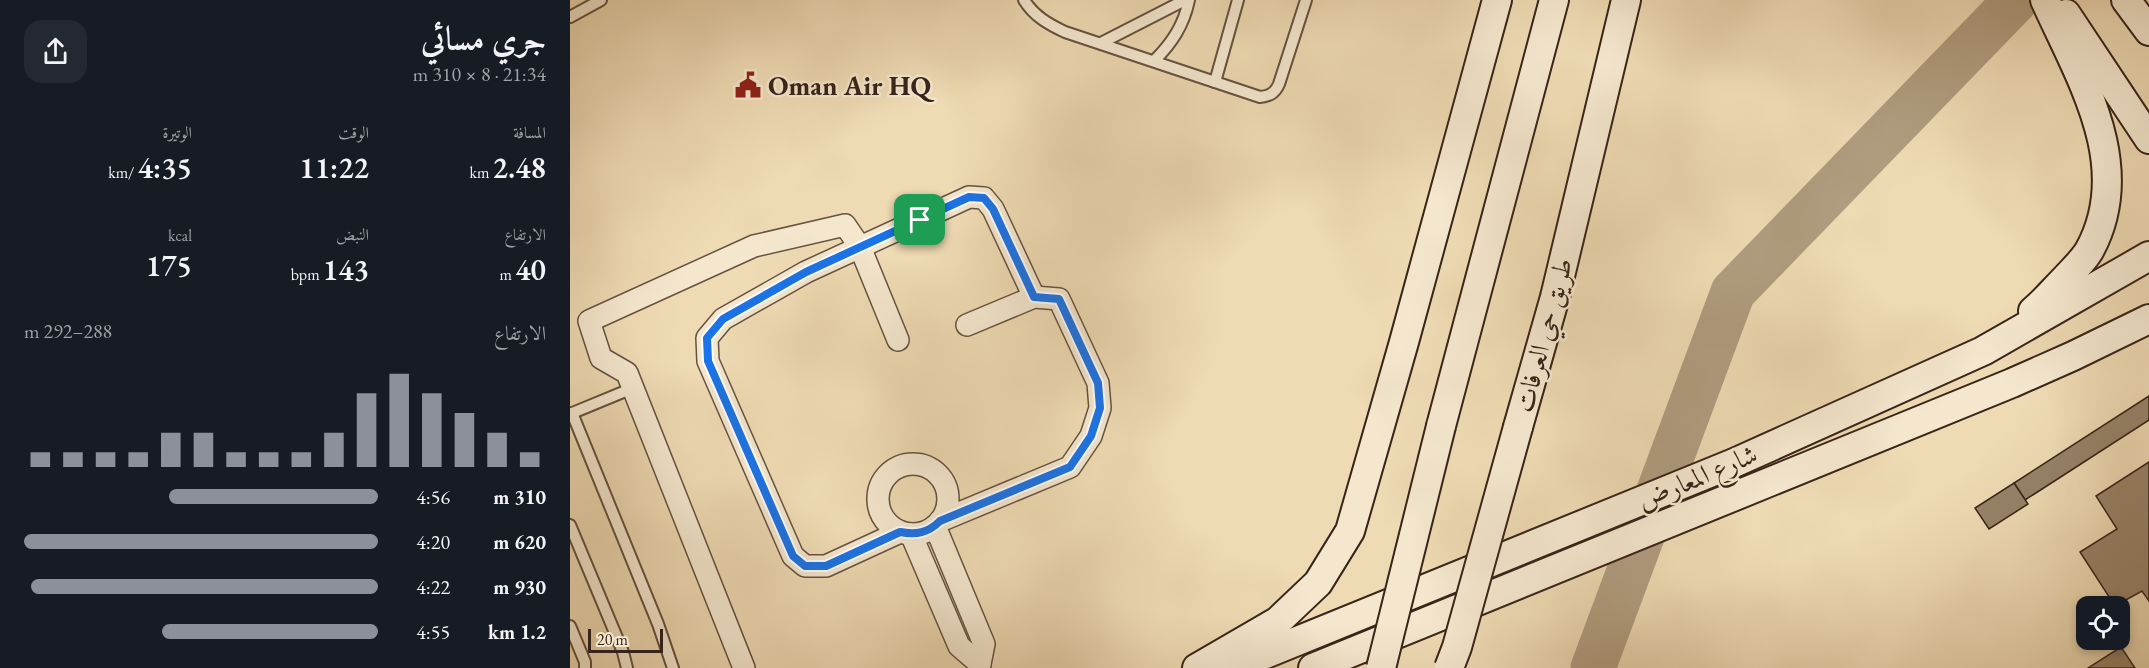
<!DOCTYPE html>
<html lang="ar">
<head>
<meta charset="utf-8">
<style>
  :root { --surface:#171b24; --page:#242831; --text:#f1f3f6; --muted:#9ea1a6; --accent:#8c9099 }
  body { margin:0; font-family:"EB Garamond",Amiri,serif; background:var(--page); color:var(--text); direction:rtl; height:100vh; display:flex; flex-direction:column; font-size:22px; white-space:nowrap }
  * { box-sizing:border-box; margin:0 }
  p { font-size:20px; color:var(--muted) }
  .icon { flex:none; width:33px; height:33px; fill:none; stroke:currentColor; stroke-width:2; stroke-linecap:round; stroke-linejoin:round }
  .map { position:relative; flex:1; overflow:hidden; direction:ltr }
  .panel { display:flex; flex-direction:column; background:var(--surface); width:570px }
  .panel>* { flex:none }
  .tools { position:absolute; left:1506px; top:596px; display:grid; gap:12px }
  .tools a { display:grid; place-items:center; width:54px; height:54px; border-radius:12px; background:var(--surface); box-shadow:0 3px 9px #0003; font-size:30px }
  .scale { position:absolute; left:18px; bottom:15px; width:75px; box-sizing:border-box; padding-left:6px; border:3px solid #382419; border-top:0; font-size:16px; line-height:21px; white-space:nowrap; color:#382419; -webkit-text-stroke:4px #f4e7ce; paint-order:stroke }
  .pin { position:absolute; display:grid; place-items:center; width:51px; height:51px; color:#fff; margin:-26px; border-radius:12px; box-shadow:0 3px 9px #0006 }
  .round { display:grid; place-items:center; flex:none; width:63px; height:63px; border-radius:18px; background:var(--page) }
  .overview { display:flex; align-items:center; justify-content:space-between; height:102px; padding:0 24px }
  h1 { font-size:33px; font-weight:600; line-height:45px }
  .metrics { display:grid; grid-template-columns:repeat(3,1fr); gap:9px; height:102px; padding:6px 24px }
  .metrics div { display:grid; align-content:center }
  .metrics b { font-size:30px; font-weight:600 }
  .metrics small { font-size:16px; font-weight:400 }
  .metrics p { font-size:16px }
  .chart { height:168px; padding:12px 24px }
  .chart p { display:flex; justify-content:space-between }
  .chart svg { width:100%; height:108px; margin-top:6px; stroke:var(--accent); stroke-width:6 }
  ul { padding:0 24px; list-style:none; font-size:20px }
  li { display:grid; grid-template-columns:96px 72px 1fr; align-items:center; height:45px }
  li i { height:15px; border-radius:8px; background:var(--accent) }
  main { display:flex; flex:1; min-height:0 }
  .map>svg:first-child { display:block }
</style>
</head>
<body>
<main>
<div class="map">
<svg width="1579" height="668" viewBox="0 0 1579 668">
  <rect width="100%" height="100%" fill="#eedab3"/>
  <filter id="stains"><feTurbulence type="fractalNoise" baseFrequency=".00333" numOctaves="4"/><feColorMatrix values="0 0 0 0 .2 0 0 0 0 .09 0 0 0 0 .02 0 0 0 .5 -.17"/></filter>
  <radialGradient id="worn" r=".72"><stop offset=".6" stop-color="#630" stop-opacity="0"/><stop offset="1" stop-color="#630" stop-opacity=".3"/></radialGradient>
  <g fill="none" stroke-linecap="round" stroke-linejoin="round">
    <path stroke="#b09c7f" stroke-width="45" d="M1023 668 1163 292 1446 0"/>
  </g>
  <g fill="#978369" stroke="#382419" stroke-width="1.5">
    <path d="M1579 396V420L1455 500 1444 483Z"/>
    <path d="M1579 462V601L1572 591 1545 606 1510 552 1547 529 1526 496Z"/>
    <path d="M1444 483 1458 504 1419 529 1405 508Z"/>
    <path d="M1551 647 1565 668H1518Z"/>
  </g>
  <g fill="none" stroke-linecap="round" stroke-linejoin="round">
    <g stroke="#665240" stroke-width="14">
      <g id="lane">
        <path d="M454 0C464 16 478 24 495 32L690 97C700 96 705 93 709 84L736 0"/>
        <path d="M0 17 31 0"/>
        <path d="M531 43 615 0"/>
        <path d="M584 61C602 43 614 25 619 0"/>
        <path d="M645 82 668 0"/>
        <path d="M2 413 88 624 103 668"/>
        <path d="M0 414 63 388"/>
        <path d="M0 525 53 652 57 668"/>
        <path d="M0 626 15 662V668"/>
      </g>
    </g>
    <g stroke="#665240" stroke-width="24">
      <g id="street">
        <circle cx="343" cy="499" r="35"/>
        <path d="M370 521 500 467 521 436 530 408 528 383 489 299 464 297 397 325"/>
        <path d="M365 526 414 644 410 664"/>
        <path d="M330 532 256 566H235L223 556 138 361 137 338 153 319 236 272 399 197 414 198 423 209 464 297"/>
        <path d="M341 534 389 646 410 664"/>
        <path d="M174 668 57 373 31 358 19 321 184 246 275 225 290 247 328 340"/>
      </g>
    </g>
    <g stroke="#382419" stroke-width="32">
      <g id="secondary">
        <path d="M1556 0 1579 31"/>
        <path d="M1496 14 1579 139"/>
        <path d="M1463 311C1475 301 1484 290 1495 279 1503 270 1513 261 1519 251 1566 166 1510 78 1475 0"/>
        <path d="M871 426 984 0"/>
        <path d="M948 427 985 297 1056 0"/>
        <path d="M627 668 708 621 748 583 780 531 834 342 927 0"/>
        <path d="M661 668 1164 463 1413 351 1579 256"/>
        <path d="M743 668 1442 383 1503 356 1579 319"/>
      </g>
    </g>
    <use href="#lane" stroke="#f4e7ce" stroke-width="10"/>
    <use href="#street" stroke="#f4e7ce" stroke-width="21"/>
    <use href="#secondary" stroke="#f4e7ce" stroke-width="28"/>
    <g stroke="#382419" stroke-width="32" stroke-linecap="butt">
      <g id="secondary-bridge">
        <path d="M811 668 871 426"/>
        <path d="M879 668 887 647 948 427"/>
      </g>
    </g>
    <use href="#secondary-bridge" stroke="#f4e7ce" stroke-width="28"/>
  </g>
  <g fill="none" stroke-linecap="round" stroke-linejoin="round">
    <g stroke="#fff" stroke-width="12">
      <path id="route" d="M399 197 414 198 423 209 464 297 489 299 528 383 530 408 521 436 500 467 370 521C358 533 346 535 330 532L256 566H235L223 556 138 361 137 338 153 319 236 272Z"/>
    </g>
    <use href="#route" stroke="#1a73e8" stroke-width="8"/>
  </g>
  <defs>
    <g id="civic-bare" transform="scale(2.07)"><path d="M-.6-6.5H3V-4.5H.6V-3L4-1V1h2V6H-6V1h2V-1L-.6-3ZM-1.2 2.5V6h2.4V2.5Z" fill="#8f2418" stroke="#f4e7ce" stroke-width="2.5" paint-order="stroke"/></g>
  </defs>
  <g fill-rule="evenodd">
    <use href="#civic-bare" x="178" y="85"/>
  </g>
  <g text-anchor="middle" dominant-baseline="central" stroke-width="5" stroke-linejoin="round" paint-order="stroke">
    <g font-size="27" font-weight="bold" fill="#382419" stroke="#f4e7ce" text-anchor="start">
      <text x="198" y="85">Oman Air HQ</text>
    </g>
    <g font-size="27" fill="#382419" stroke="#f4e7ce">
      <text transform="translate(973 335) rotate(-75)">طريق حي العرفات</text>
      <text transform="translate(1127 477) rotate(-23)">شارع المعارض</text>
    </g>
  </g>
  <rect width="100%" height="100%" filter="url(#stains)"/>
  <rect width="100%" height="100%" fill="url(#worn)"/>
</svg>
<div class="tools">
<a><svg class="icon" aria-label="locate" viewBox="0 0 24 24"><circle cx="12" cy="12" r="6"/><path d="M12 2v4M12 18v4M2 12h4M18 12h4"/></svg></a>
</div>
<div class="scale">20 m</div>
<div class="pin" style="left:350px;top:220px;background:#1e9e55"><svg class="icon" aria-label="arrive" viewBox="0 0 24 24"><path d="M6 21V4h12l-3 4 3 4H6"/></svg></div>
</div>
<section class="panel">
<div class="overview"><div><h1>جري مسائي</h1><p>21:34 · 8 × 310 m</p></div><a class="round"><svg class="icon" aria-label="share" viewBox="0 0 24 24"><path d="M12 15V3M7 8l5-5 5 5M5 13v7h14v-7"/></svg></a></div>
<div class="metrics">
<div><p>المسافة</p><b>2.48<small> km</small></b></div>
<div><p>الوقت</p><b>11:22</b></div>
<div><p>الوتيرة</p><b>4:35<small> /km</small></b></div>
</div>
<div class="metrics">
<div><p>الارتفاع</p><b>40<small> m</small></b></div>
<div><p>النبض</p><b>143<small> bpm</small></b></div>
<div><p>kcal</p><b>175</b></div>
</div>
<div class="chart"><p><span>الارتفاع</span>288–292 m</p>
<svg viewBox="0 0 160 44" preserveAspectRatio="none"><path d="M5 44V38M15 44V38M25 44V38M35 44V38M45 44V30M55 44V30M65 44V38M75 44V38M85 44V38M95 44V30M105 44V14M115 44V6M125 44V14M135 44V22M145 44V30M155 44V38"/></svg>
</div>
<ul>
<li><b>310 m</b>4:56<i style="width:59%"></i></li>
<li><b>620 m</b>4:20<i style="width:100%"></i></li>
<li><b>930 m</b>4:22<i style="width:98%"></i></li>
<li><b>1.2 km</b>4:55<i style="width:61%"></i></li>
</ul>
</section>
</main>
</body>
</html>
